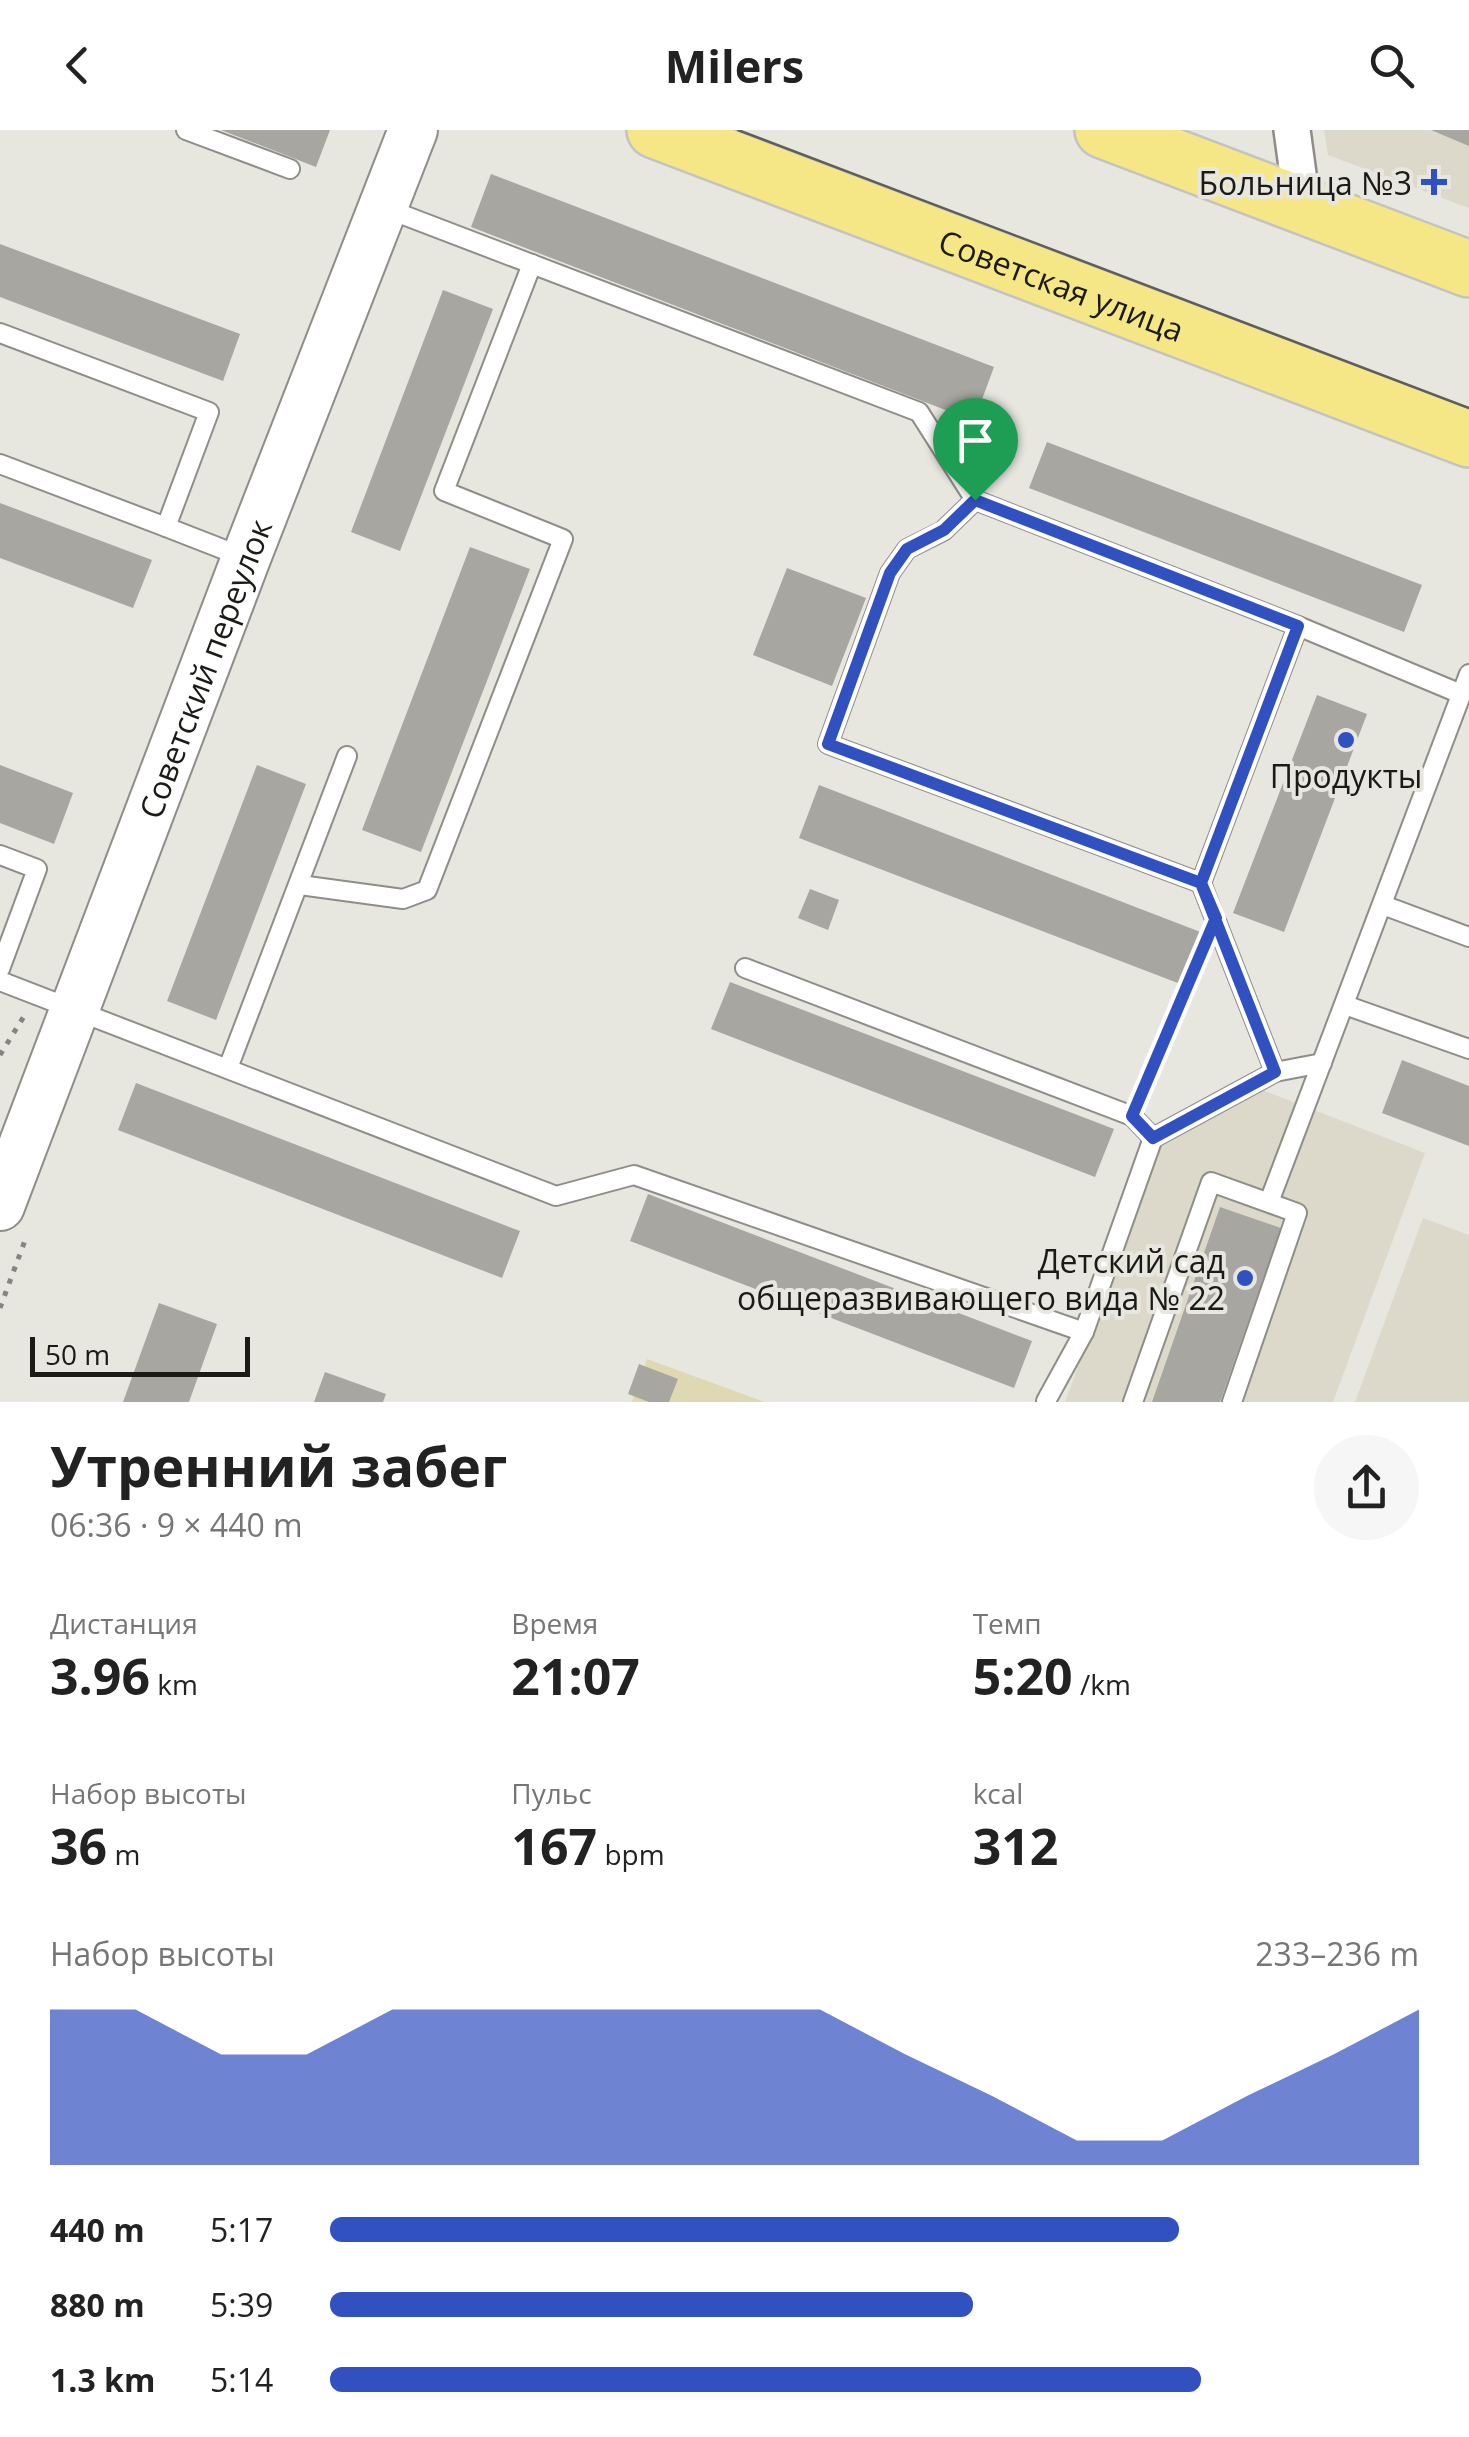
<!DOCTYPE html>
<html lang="ru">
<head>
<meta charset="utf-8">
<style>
  :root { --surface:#fff; --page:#f6f6f6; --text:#222; --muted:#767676; --accent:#3151c1 }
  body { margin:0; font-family:"Open Sans",sans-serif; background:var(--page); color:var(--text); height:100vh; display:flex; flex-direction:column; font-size:38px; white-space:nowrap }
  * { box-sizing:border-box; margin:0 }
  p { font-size:32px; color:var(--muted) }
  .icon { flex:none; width:55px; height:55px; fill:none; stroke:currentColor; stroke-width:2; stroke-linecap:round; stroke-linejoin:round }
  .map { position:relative; height:1272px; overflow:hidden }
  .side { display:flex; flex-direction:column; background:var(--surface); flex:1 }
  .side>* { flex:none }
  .scale { position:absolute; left:30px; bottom:25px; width:220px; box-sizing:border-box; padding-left:10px; border:5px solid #1a1a17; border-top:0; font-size:28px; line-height:35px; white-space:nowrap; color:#1a1a17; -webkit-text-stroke:8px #e7e6df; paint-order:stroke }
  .pin { position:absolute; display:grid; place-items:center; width:85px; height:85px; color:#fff; margin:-102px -42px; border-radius:50% 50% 50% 0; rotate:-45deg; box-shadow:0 0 10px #0007 }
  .pin .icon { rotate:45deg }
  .round { display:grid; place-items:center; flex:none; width:105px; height:105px; border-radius:52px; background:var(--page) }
  .overview { display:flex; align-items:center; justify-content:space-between; height:170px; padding:0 50px }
  h1 { font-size:55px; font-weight:700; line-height:75px }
  .metrics { display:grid; grid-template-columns:repeat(3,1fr); gap:15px; height:170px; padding:10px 50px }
  .metrics div { display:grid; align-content:center }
  .metrics b { font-size:50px; font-weight:700 }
  .metrics small { font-size:28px; font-weight:400 }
  .metrics p { font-size:28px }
  .chart { height:280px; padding:20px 50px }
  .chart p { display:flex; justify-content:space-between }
  .chart svg { width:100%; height:180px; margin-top:10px; fill:var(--accent); opacity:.7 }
  ul { padding:0 50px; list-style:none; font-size:32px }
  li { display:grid; grid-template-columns:160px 120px 1fr; align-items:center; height:75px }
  li i { height:25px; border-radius:12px; background:var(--accent) }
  header { display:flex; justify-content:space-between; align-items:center; height:130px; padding:0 50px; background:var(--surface); font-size:45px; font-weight:700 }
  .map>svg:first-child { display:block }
</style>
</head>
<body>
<header><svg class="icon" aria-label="back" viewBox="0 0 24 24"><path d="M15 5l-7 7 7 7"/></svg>Milers<svg class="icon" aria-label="search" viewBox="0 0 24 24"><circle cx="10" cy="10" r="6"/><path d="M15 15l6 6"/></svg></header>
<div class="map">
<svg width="1469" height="1272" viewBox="0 0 1469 1272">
  <rect width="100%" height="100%" fill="#e7e6df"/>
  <g fill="#dcd9cb">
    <path d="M1324 0H1469V78L1328 25Z"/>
    <path d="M1262 960 1425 1023 1333 1272H1065L1160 1012Z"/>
    <path d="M1423 1088 1469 1105V1272H1355Z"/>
  </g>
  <path fill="#ded8b3" d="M647 1229 765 1272H632Z"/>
  <g fill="#a7a6a0">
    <path d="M221 0H330L316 37Z"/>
    <path d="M1431 0H1469V16Z"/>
    <path d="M491 44 994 237 974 291 471 97Z"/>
    <path d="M0 114 240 204 223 251 0 167Z"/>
    <path d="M443 160 493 179 400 421 351 402Z"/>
    <path d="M1047 312 1422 455 1404 502 1029 358Z"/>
    <path d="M0 373 152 430 133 478 0 428Z"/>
    <path d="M470 417 530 439 421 722 362 700Z"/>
    <path d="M787 438 866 468 832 556 753 525Z"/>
    <path d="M1317 565 1367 584 1284 802 1233 783Z"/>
    <path d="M0 635 73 663 54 714 0 693Z"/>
    <path d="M257 635 306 654 216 890 167 871Z"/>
    <path d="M819 655 1203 803 1183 855 799 708Z"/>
    <path d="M810 759 839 770 828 800 798 788Z"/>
    <path d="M730 852 1114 999 1095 1047 711 899Z"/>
    <path d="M1402 930 1469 956V1016L1382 983Z"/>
    <path d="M136 953 520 1101 502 1148 118 1000Z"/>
    <path d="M648 1064 1032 1211 1014 1258 630 1111Z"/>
    <path d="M1220 1077 1281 1098 1220 1272H1152Z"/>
    <path d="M159 1173 217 1194 189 1272H123Z"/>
    <path d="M639 1234 678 1249 669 1272H649L628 1264Z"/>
    <path d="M325 1242 386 1264 383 1272H314Z"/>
  </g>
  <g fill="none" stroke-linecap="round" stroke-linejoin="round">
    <g stroke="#8e8d87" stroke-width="22">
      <g id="lane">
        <path d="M186 0 290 39"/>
        <path d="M385 78 919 282 975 370 1298 496 1461 564"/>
        <path d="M0 203 209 282 166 397 243 427"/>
        <path d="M0 334 166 397"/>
        <path d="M975 370 943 401 907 419 890 443 828 614 1201 753 1298 496"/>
        <path d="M0 725 37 739 0 839"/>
        <path d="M1201 753 1275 942"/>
        <path d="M300 755 403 769 427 760 563 409 444 361 532 134"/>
        <path d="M1383 775 1469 807"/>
        <path d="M745 838 1132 986 1153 1008"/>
        <path d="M0 851 556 1066 634 1045 1084 1202"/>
        <path d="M1345 875 1469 919"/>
        <path d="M228 938 347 626"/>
        <path d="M1269 1072 1469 544"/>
        <path d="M1046 1271 1084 1202 1153 1008 1275 942 1322 933"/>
        <path d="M1133 1272 1211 1052 1297 1083 1232 1272"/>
      </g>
    </g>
    <g stroke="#8e8d87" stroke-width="40">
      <path id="street" d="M1289 69 1298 44 1292 0"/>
    </g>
    <g stroke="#8e8d87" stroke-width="52">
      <g id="secondary">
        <path id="s1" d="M0 1076 246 428 413 0"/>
      </g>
    </g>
    <g stroke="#c3c3c3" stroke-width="60">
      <g id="primary">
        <path id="s2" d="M655 0 1469 309"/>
        <path d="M1103 0 1469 139"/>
      </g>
    </g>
    <g stroke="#858580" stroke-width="5" stroke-dasharray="5 8" stroke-linecap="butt">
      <path d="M0 925 26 883"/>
      <path d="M1141 965 1202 823"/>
      <path d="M0 1178 27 1105"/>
    </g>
    <use href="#lane" stroke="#fff" stroke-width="18"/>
    <use href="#street" stroke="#fff" stroke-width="35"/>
    <use href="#secondary" stroke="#fff" stroke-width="48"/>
    <use href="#primary" stroke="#f5e686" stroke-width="55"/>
    <path stroke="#5e5d59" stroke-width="2.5" d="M738 0 1469 278"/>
  </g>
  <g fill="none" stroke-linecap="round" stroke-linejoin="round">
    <g stroke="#fff" stroke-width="20">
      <path id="route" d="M975 370 1298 496 1201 753 1216 788 1132 986 1153 1008 1275 942 1201 753 828 614 890 443 907 419 944 400 975 370"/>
    </g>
    <use href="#route" stroke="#3151c1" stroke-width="12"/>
  </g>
  <g fill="#3151c1" stroke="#e7e6df" stroke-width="4">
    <path d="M1429 37h10v10h10v10h-10v10h-10v-10h-10v-10h10z"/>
    <circle cx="1346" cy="610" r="10"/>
    <circle cx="1245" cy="1148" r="10"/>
  </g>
  <g text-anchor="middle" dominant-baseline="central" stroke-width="8" stroke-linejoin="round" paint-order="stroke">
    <g font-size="32" fill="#1a1a17" stroke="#e7e6df" text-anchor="end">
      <text x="1412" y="52">Больница №3</text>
      <text x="1346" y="645" text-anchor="middle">Продукты</text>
      <text x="1225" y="1130">Детский сад<tspan x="1225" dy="37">общеразвивающего вида № 22</tspan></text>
    </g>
    <g font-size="32" fill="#1a1a17" stroke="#e7e6df">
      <text stroke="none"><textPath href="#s2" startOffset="435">Советская улица</textPath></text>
      <text stroke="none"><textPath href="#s1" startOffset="575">Советский переулок</textPath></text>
    </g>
  </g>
</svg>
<div class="scale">50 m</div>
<div class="pin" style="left:975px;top:370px;background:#1e9e55"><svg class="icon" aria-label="arrive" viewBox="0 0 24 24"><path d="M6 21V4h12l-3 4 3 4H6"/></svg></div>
</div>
<section class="side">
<div class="overview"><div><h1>Утренний забег</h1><p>06:36 · 9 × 440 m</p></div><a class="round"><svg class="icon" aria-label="share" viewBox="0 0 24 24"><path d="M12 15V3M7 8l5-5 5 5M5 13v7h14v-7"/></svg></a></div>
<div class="metrics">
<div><p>Дистанция</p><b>3.96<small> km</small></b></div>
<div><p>Время</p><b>21:07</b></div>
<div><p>Темп</p><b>5:20<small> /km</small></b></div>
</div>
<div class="metrics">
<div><p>Набор высоты</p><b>36<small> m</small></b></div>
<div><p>Пульс</p><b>167<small> bpm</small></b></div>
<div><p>kcal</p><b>312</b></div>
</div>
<div class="chart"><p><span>Набор высоты</span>233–236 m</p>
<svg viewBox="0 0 160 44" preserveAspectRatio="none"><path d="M0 44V6L10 6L20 17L30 17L40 6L50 6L60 6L70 6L80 6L90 6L100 17L110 27L120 38L130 38L140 27L150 17L160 6V44z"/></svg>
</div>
<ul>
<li><b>440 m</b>5:17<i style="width:78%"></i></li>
<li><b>880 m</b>5:39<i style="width:59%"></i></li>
<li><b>1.3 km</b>5:14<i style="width:80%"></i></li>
</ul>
</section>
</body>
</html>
